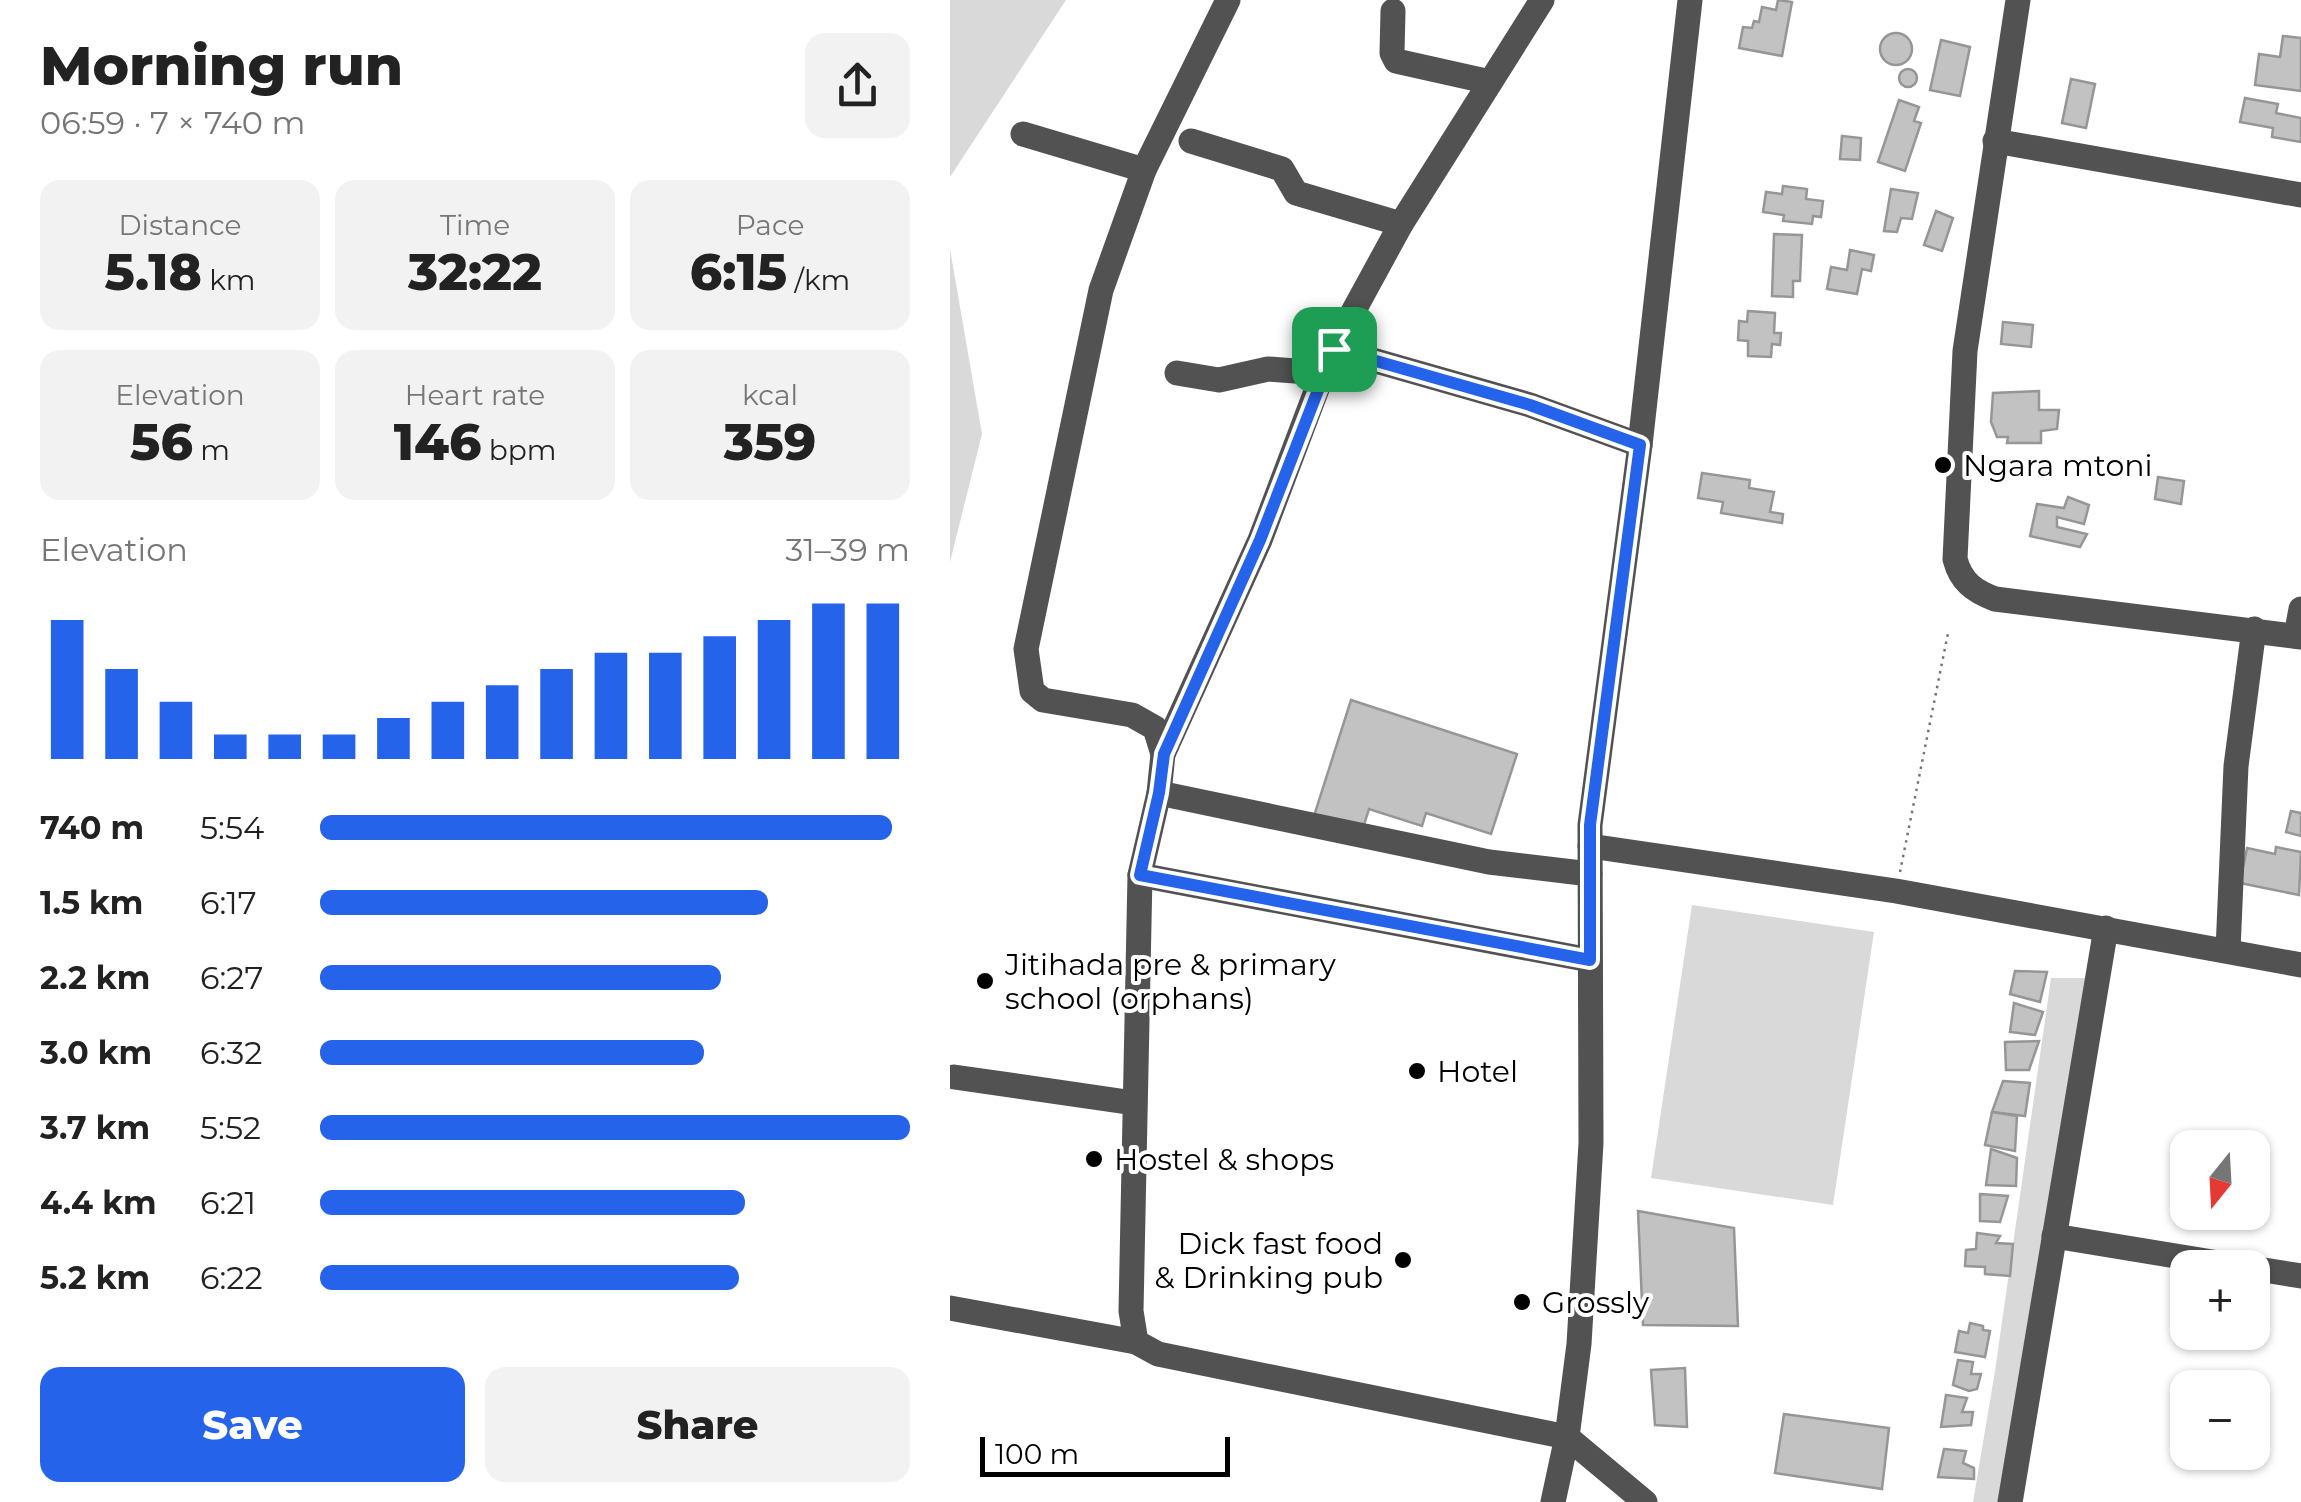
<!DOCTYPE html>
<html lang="en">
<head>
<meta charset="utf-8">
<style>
  :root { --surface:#fff; --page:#f2f2f2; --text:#222; --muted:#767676; --accent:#2563eb }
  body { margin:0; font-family:Montserrat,sans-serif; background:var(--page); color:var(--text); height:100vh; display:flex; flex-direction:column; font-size:38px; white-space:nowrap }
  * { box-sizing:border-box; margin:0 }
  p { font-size:32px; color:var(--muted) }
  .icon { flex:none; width:55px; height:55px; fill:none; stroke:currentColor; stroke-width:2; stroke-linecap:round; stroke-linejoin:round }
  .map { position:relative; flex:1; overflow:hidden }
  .sheet { display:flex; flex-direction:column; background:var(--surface); width:950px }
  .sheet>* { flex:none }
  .needle { width:65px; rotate:198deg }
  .buttons { position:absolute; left:1220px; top:1130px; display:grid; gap:20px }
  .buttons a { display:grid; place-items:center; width:100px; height:100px; border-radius:20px; background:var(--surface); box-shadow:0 2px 8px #0004; font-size:50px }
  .scale { position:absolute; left:30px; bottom:25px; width:250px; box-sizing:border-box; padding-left:10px; border:5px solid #000; border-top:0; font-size:28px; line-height:35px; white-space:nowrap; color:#000; -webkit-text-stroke:8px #fff; paint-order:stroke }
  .pin { position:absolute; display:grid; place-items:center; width:85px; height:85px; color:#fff; margin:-42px; border-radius:20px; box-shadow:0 5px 15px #0006 }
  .round { display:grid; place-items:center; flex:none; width:105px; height:105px; border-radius:20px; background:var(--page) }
  .summary { display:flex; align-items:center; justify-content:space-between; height:170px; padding:0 40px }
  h1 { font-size:55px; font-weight:800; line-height:75px }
  .figures { display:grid; grid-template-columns:repeat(3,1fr); gap:15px; height:170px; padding:10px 40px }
  .figures div { display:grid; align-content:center; border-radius:20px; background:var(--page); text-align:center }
  .figures b { font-size:50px; font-weight:800 }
  .figures small { font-size:28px; font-weight:400 }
  .figures p { font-size:28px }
  .chart { height:280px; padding:20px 40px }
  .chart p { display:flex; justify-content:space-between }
  .chart svg { width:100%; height:180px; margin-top:10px; stroke:var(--accent); stroke-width:6 }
  .primary-button { display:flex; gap:20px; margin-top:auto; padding:20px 40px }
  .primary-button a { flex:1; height:115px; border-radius:20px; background:var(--accent); color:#fff; font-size:40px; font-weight:800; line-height:115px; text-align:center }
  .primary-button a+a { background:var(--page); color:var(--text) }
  ul { padding:0 40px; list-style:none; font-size:32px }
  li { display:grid; grid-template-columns:160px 120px 1fr; align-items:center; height:75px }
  li i { height:25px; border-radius:12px; background:var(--accent) }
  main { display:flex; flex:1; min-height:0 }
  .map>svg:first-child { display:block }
</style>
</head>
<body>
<main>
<section class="sheet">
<div class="summary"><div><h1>Morning run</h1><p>06:59 · 7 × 740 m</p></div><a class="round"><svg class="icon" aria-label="share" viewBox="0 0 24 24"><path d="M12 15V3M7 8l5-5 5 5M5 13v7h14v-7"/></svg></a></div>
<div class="figures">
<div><p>Distance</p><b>5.18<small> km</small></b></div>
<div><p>Time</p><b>32:22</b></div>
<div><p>Pace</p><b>6:15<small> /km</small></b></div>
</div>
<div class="figures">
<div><p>Elevation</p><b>56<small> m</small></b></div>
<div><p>Heart rate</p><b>146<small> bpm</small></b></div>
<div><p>kcal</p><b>359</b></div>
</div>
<div class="chart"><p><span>Elevation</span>31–39 m</p>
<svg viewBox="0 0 160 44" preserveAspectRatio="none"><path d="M5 44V10M15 44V22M25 44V30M35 44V38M45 44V38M55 44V38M65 44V34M75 44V30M85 44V26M95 44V22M105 44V18M115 44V18M125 44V14M135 44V10M145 44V6M155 44V6"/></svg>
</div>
<ul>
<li><b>740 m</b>5:54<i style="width:97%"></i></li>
<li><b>1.5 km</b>6:17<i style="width:76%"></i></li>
<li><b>2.2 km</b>6:27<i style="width:68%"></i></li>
<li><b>3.0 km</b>6:32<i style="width:65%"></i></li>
<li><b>3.7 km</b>5:52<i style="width:100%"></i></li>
<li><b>4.4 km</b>6:21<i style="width:72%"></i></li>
<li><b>5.2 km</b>6:22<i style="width:71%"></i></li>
</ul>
<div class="primary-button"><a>Save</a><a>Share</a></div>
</section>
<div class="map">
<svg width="1351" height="1502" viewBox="0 0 1351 1502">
  <rect width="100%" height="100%" fill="#fff"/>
  <g fill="#d9d9d9">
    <path d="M0 0H116L0 177Z"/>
    <path d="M0 249 32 434 0 562Z"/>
    <path d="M742 905 924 932 883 1205 701 1178Z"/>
    <path d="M1101 978H1157L1073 1502H1023L1045 1371Z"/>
  </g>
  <g fill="#c2c2c2" stroke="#969696" stroke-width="2.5">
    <path d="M828 0 842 2 832 56 789 48 793 27 802 28 804 21 809 22 812 7 826 10Z"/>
    <circle cx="946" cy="49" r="16"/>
    <path d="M1333 36 1351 38V91L1305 85 1309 54 1330 57Z"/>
    <path d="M991 40 1020 47 1010 96 980 90Z"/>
    <circle cx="958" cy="78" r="9"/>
    <path d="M1121 79 1145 84 1136 128 1112 123Z"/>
    <path d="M1295 98 1328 104 1326 113 1351 118V142L1322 137 1323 128 1290 122Z"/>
    <path d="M949 100 969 107 964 121 971 123 955 171 928 162Z"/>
    <path d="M892 136 911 138 910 160 890 159Z"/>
    <path d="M833 186 857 189 856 199 873 201 871 217 863 216 862 224 833 221 834 215 813 212 816 192 832 194Z"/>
    <path d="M941 189 968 193 962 219 951 218 947 232 934 231Z"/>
    <path d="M986 211 1003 218 992 251 974 245Z"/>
    <path d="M824 234 852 235 850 281H843V297L822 296Z"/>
    <path d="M900 250 924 255 921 271 912 269 907 294 877 289 881 267 897 270Z"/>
    <path d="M798 311 825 313 824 333H831L830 345 822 344 821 357 798 356V341L788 340 789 321 797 322Z"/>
    <path d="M1053 322 1083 325 1081 347 1051 344Z"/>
    <path d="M1089 391V410H1109L1107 429 1091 431V443H1057L1058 437H1047L1041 422 1043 393Z"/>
    <path d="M752 473 800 480 799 488 824 492 820 512 833 514 832 523 771 513 773 502 748 498Z"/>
    <path d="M1208 477 1234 481 1231 504 1205 499Z"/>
    <path d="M1118 497 1139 505 1134 524 1107 517V527L1137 534 1130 547 1080 536 1087 504 1114 508Z"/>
    <path d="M401 700 567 754 541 834 476 813 472 826 419 809 412 831 364 816Z"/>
    <path d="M1341 811 1351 813V836L1336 832Z"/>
    <path d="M1326 847 1351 852 1349 895 1290 883 1297 848 1325 854Z"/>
    <path d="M1065 971 1097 972 1090 1002 1060 994Z"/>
    <path d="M1064 1003 1093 1012 1085 1035 1060 1032Z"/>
    <path d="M1089 1041 1079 1070H1056L1055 1042Z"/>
    <path d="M1053 1081 1080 1083 1075 1116 1042 1112Z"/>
    <path d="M1042 1112 1067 1116 1065 1151 1035 1145Z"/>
    <path d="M1041 1149 1067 1158 1066 1186 1036 1185Z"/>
    <path d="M1030 1194 1058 1196 1050 1222 1030 1221Z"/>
    <path d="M688 1211 784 1228 788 1326 693 1325Z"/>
    <path d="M1027 1233 1050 1236 1046 1243 1063 1244 1060 1276 1035 1274V1267L1015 1266 1016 1250 1026 1249Z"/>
    <path d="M1020 1323 1033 1326V1330L1040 1331 1035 1357 1005 1352 1009 1331 1018 1333Z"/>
    <path d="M1008 1360 1023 1362 1021 1374H1031L1027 1389 1019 1391 1003 1385Z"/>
    <path d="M735 1368 737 1427 705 1425 701 1370Z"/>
    <path d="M996 1395 1017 1398 1012 1412H1023L1021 1425 991 1427Z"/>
    <path d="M834 1414 939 1428 932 1489 825 1473Z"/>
    <path d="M994 1449 1016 1451 1013 1463 1024 1468V1479L988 1477Z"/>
  </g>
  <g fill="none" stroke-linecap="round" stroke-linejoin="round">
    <path stroke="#747474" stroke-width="2.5" stroke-dasharray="2.5 5" stroke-linecap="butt" d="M950 872 998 633"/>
    <g stroke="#525252" stroke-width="25">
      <path d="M278 0 194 170 151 290 76 649 82 691 93 700 182 715 205 728 213 754 209 793 190 875 181 1311 186 1342 208 1354 617 1437 695 1502"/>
      <path d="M1068 0 1015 351 1005 559C1011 582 1024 591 1045 599L1351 637"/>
      <path d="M443 11 442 53 446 61 540 82"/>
      <path d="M73 134 194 170"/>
      <path d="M241 141 332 169 346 193 451 224"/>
      <path d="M1045 141 1351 195"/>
      <path d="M384 349 580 405 690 445"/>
      <path d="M227 373 269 380 318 369 373 373"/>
      <path d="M1346 636 1351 609"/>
      <path d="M213 754 310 540 373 373 397 323 451 224 592 0"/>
      <path d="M209 793 539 862 640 874"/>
      <path d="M640 846 946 891 1351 965"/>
      <path d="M190 875 640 960"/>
      <path d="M1278 950 1286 766 1304 629"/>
      <path d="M4 1077 184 1103"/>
      <path d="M1104 1236 1299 1268"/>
      <path d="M1302 1268 1351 1276"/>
      <path d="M0 1308 186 1342"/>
      <path d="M603 1502 617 1437 629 1344 641 1143 640 825 690 445 740 0"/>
      <path d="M1060 1502 1156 928"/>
    </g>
  </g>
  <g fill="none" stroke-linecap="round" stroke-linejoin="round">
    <g stroke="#fff" stroke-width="20">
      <path id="route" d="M384 349 580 405 690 445 640 825V960L190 875 209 793 214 754 310 540Z"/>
    </g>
    <use href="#route" stroke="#2563eb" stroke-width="12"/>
  </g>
  <g fill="#000" stroke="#fff" stroke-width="4">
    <circle cx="993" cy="465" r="10"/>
    <circle cx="35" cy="981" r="10"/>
    <circle cx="467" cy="1071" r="10"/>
    <circle cx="144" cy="1159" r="10"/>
    <circle cx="453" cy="1260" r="10"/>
    <circle cx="572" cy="1302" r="10"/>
  </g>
  <g text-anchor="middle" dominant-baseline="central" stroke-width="8" stroke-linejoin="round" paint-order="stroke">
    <g font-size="30" fill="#000" stroke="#fff" text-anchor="start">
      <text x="1013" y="465">Ngara mtoni</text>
      <text x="55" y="964">Jitihada pre &amp; primary<tspan x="55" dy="34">school (orphans)</tspan></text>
      <text x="487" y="1071">Hotel</text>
      <text x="164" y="1159">Hostel &amp; shops</text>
      <text x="433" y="1243" text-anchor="end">Dick fast food<tspan x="433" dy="34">&amp; Drinking pub</tspan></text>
      <text x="592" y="1302">Grossly</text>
    </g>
  </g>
</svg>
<div class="buttons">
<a><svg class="needle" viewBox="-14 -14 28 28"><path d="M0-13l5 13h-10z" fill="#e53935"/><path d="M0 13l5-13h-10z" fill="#767676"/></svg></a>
<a>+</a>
<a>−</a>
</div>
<div class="scale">100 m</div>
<div class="pin" style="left:384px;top:349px;background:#1e9e55"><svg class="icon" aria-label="arrive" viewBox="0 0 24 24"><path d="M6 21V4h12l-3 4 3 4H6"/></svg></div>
</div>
</main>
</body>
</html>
